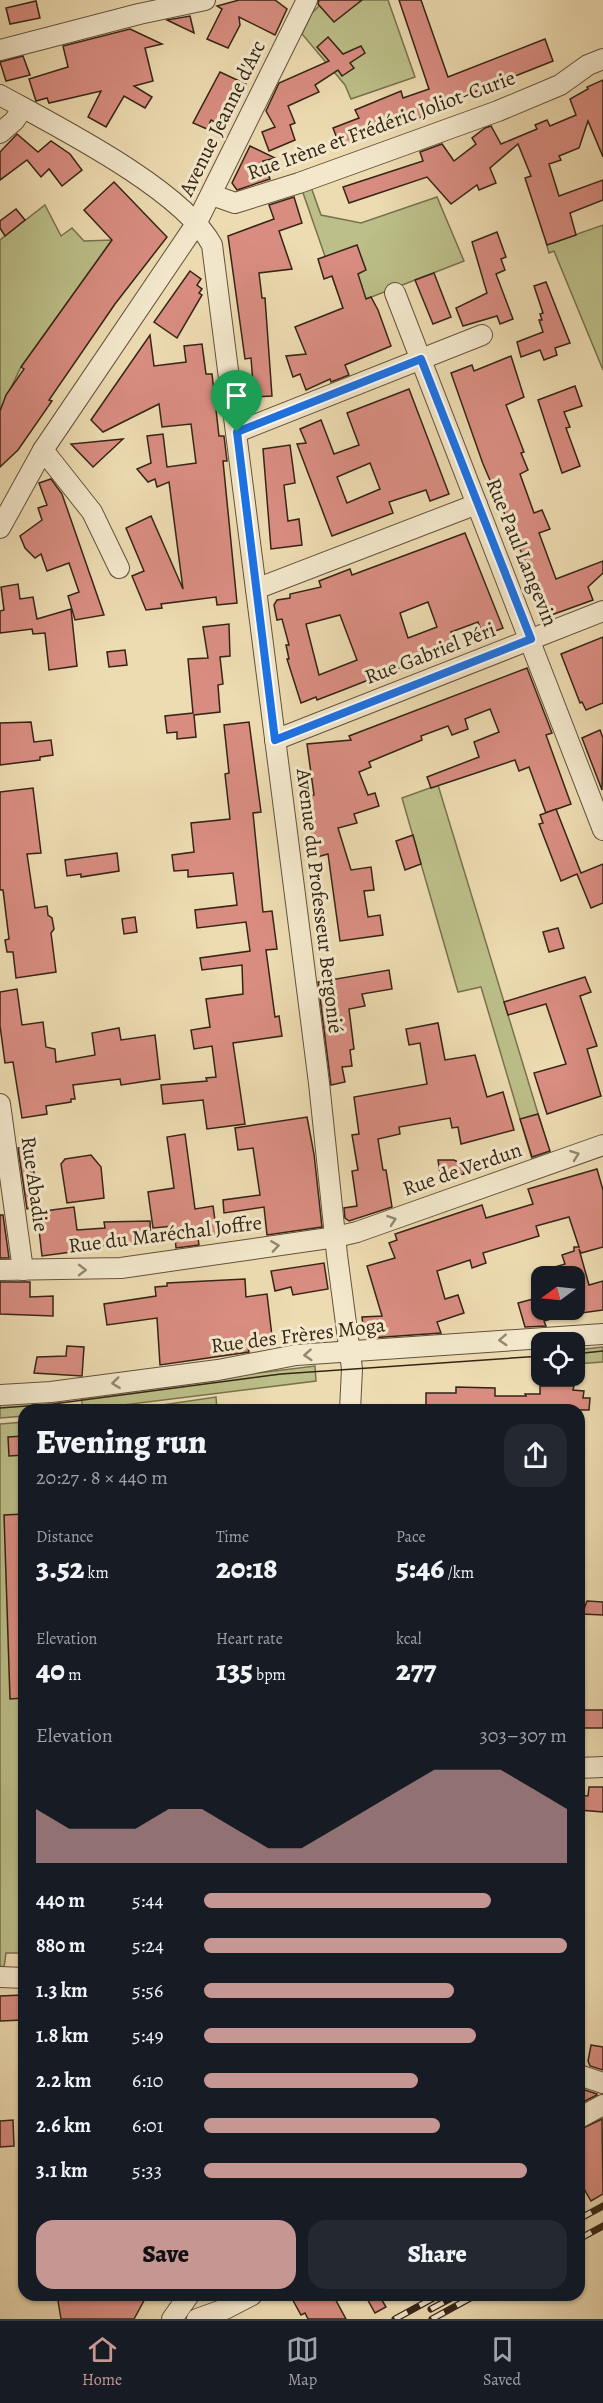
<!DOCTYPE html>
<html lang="en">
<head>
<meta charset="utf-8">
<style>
  :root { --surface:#171b24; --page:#242831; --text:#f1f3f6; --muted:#9ea1a6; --line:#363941; --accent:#c59692 }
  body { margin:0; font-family:Alegreya,serif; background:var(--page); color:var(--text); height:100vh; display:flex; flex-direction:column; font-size:22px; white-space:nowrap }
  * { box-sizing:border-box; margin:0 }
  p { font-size:20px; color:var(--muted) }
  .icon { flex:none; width:33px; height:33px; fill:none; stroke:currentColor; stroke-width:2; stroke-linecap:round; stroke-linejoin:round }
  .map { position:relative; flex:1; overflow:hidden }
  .panel { position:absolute; left:18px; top:1404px; width:567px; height:897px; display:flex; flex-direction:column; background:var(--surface); border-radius:18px; box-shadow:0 2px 4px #0004 }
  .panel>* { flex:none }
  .needle { width:39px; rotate:255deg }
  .buttons { position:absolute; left:531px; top:1266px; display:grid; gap:12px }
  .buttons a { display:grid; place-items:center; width:54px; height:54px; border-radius:12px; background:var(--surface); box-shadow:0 2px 4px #0004; font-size:30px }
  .pin { position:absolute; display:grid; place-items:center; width:51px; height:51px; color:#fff; margin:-62px -26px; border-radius:50% 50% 50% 0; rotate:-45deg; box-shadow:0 0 6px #0007 }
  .pin .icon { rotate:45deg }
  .round { display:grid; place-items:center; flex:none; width:63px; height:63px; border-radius:18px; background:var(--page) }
  .head { display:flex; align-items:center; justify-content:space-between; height:102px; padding:0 18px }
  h1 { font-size:33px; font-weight:800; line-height:45px }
  .figures { display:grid; grid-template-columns:repeat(3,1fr); gap:9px; height:102px; padding:6px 18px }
  .figures div { display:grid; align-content:center }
  .figures b { font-size:30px; font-weight:800 }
  .figures small { font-size:16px; font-weight:400 }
  .figures p { font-size:16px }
  .chart { height:168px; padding:12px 18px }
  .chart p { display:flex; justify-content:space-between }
  .chart svg { width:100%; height:108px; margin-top:6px; fill:var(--accent); opacity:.7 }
  .action { display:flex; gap:12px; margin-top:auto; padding:12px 18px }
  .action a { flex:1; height:69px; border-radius:18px; background:var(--accent); color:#111; font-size:24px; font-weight:800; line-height:69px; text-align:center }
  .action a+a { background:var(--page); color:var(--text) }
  ul { padding:0 18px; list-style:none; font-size:20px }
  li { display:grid; grid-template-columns:96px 72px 1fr; align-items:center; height:45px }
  li i { height:15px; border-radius:8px; background:var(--accent) }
  .tabs { display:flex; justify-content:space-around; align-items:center; height:84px; border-top:2px solid var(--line); background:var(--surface); font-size:16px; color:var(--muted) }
  .tabs a { display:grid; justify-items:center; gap:3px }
  .tabs .active { color:var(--accent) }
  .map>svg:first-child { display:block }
</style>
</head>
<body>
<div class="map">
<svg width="603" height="2319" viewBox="0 0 603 2319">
  <rect width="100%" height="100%" fill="#eddbb1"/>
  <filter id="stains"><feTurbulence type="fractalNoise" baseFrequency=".00333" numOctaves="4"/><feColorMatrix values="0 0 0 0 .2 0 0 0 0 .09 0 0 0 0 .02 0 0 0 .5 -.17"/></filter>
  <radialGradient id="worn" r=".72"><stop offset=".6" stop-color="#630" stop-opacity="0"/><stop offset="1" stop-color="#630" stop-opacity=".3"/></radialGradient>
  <g fill="#bcbf89" stroke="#787250" stroke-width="1.5">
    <path d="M325 0H388L415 77 351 99 345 85 302 34 312 13Z"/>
    <path d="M311 187 321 215 361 223 437 197 464 261 343 308 302 190Z"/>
    <path d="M45 205 61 236 72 228 84 241 112 240 21 367 0 410V240Z"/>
    <path d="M603 225V370L554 251 549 253 546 242 552 243Z"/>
    <path d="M438 785 550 1153 532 1159 481 987 458 992 402 798Z"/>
    <path d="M603 1347V1362L575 1364V1350Z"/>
    <path d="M315 1366 316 1381 83 1410 81 1395Z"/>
    <path d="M216 1397 217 1410H128Z"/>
    <path d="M59 1398 60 1410H24V1416L0 1418V1403Z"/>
    <path d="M24 1422V1953H6L4 1967 0 1966V1424Z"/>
  </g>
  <g fill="#d98d81" stroke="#352516" stroke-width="1.5" fill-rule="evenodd">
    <path d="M239 0H275L287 9 275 35 239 17 240 25 228 48 207 39 222 9 217 6Z"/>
    <path d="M319 0H362L334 22 318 4Z"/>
    <path d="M399 0H421L448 77 545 39 553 61 427 111 428 115 340 146 333 128 359 118 355 110 401 91 403 98 429 89Z"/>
    <path d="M36 1 40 18 10 24 6 8Z"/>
    <path d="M190 16 194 33 167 20Z"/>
    <path d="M130 29 162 44 145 48 153 81 134 86 152 97 145 108 124 96 106 127 88 117 101 91 49 103 47 98 36 101 29 79 68 67 63 46Z"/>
    <path d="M328 37 343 54 361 46 365 53 350 63 354 68 342 76 338 70 315 85 319 92 288 106 295 123 290 125 295 140 269 151 262 132 275 127 266 111 279 83 329 61 317 47Z"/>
    <path d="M23 56 30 75 6 81 0 62Z"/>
    <path d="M220 72 246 84 225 127 211 120 207 129 193 123Z"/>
    <path d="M603 80V157L588 121 579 148 559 156 561 160 549 164 559 196 603 180V200L570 213 576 235 547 245 525 178 531 176 518 144 490 168 496 183 479 190 477 185 451 204 427 177 349 203 343 187 423 161 420 152 442 144 454 161 476 144 472 138 485 128 491 126 501 144 537 129 535 125 547 120 550 126 576 115 570 99 588 89 587 87Z"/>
    <path d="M17 134 38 152 51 141 70 154 82 170 62 186 49 169 41 177 27 160 0 180V152Z"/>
    <path d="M250 146 275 158 263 161 270 179 237 190 232 183Z"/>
    <path d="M114 182 167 237 115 304 49 400 52 401 18 450 0 467V411L6 395 24 369 21 367 112 240 84 210Z"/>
    <path d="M294 197 302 223 279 231 292 269 259 273 262 298H265L272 396 254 397 251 358 245 359 228 236 274 219 269 205Z"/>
    <path d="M16 209 25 220 5 236 0 228V221Z"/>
    <path d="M497 232 506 257 501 259 505 270 496 274 513 319 500 324 497 316 463 326 456 308 487 293 472 242Z"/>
    <path d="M357 245 366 270 358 274 366 299 371 297 378 310 391 346 345 365 349 375 331 382 330 379 306 390 300 374 293 377 286 356 306 354 295 327 343 308 332 276 324 279 318 259Z"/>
    <path d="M190 271 201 279 197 285 202 289 199 293 202 295 177 338 154 322Z"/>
    <path d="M434 273 451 317 433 324 415 280Z"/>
    <path d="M546 282 570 343 555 348 557 355 544 360 540 350 521 357 517 342 543 332 539 320H542L540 314 543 313 534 286Z"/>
    <path d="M150 335 154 366 186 362 184 346 202 344 206 374H212L219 436H224L227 461H223L237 603 217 605 216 597 161 604 162 608 146 610 132 576 144 571 126 528 151 516 183 589 169 482 157 487 155 479 148 482 137 469 151 463 147 436 163 434 167 467 196 463 191 424 162 427 159 404 103 432 91 420Z"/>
    <path d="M511 356 524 397 506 405 524 452 521 453 528 470 520 474 534 513 542 510 550 529 539 533 556 579 603 561V573L588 587 593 600 543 618 525 561 483 464 451 373 472 365 474 371Z"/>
    <path d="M575 386 582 406 564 412 570 427 566 428 580 466 562 473 538 400Z"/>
    <path d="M409 389 449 494 430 501 426 490 389 502 393 513 332 536 297 444 306 443 300 429 321 420 334 454 359 445 347 413ZM370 463 380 489 347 503 337 477Z"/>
    <path d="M123 439 93 467 71 444Z"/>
    <path d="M290 445 295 483 284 485 288 521 299 519 302 545 271 549 263 449Z"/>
    <path d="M51 479 62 494 104 615 75 620 68 596 79 592 69 563 47 571 41 554 35 558 25 548 20 536 42 520 38 508 47 505 39 483Z"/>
    <path d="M465 533 503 628 483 636 478 622 451 632 455 643 412 658 414 662 343 690 317 700 316 697 301 703 287 659H289L286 645H289L282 619 277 620 274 605 277 600 290 598V594L321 587 319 581 350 569 352 575ZM428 602 437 627 408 638 400 613ZM340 615 357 660 319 675 306 624Z"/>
    <path d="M18 584 20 599 33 597 37 619 71 609 77 666 49 670 45 633 33 634 32 629 0 633V611L4 610 1 587Z"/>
    <path d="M229 624 230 656 220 657 223 684 218 685 220 712 194 715 196 737 177 739V732L167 733 165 716 193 713 188 659 208 658 203 627Z"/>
    <path d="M603 637V703L586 710 582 702 580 703 561 654Z"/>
    <path d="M125 650 127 665 109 667 107 652Z"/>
    <path d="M527 668 552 733 546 735 571 804 546 813 529 767 519 771 515 760 431 788 427 777 479 757 474 742 499 732 490 709 465 719 468 729 452 735 448 726 421 736 422 740 369 762 371 767 359 772 368 795 375 793 379 806 354 814 357 823 338 828 351 870 371 867 374 890 364 891 368 917 380 915 383 935 340 941 328 854 317 857 302 798 314 795 307 744 351 740 349 736Z"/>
    <path d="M31 722 34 742 51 740 53 755 40 757V760L0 765V723Z"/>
    <path d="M249 722 261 812 253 813 263 912 272 911 277 949 266 950 275 1017 279 1016 282 1036 233 1043 245 1124 207 1129 203 1100 163 1104 161 1085 207 1081 206 1078 216 1077 212 1046 194 1049 191 1030 210 1027 206 999 243 994 242 965 202 970 200 958 250 951 246 922 197 928 195 910 237 905 233 873 188 877V870L174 871 172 855 194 852 191 823 230 819 225 774 229 773 224 725Z"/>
    <path d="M600 730 603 738 602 790 582 738Z"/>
    <path d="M33 788 41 853 27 854 35 908 47 906 48 915 52 918 54 929 51 933 56 972 16 978 13 952H7L5 940 9 939 3 890H0V792Z"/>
    <path d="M556 809 581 873 603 864V903L591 908 577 874 561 881 539 824 543 823 540 815Z"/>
    <path d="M413 835 421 864 405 870 396 841Z"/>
    <path d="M117 853 119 871 81 877V874L67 876 65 860Z"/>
    <path d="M135 917 137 932 124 934 122 919Z"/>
    <path d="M558 928 564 948 549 952 543 932Z"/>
    <path d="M389 970 392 989 362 994 365 1006 349 1009 354 1049 350 1050 352 1066 342 1067 345 1082 331 1085 318 982Z"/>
    <path d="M585 977 591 992 580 996 597 1046 587 1049 601 1096 547 1114 534 1073 566 1064 546 1004 508 1015 504 1002Z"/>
    <path d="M17 989 22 1025 43 1022 46 1047 55 1049 56 1062 95 1055 92 1033 119 1028 121 1040 155 1035 160 1079 121 1085 120 1079 73 1085 75 1099H71V1102L46 1106 47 1114 22 1118 13 1062 5 1063 0 1026V992Z"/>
    <path d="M438 1023 445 1060 475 1055 487 1097 503 1092 514 1130 461 1144 458 1127 452 1128 450 1118 399 1127 400 1134 378 1139 383 1170H386L392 1207 349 1221 345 1218 344 1208 357 1206 352 1171 358 1170 352 1135 359 1134 354 1097 427 1084 420 1043 409 1045 406 1029Z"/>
    <path d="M538 1114 550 1151 532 1157 520 1119Z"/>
    <path d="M307 1117 314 1154 322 1227 267 1235 264 1207 224 1213 223 1200 260 1195 253 1148 238 1150 235 1128Z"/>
    <path d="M185 1134 195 1209 213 1206 217 1235 198 1238 199 1245 176 1248 174 1226 153 1228 148 1192 174 1188 167 1137Z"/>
    <path d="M30 1146 39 1207 27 1209 18 1148Z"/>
    <path d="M91 1155 101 1167 104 1198 67 1203 61 1164 65 1159Z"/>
    <path d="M438 1160H454L462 1164 464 1174 441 1179Z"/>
    <path d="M597 1169 603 1190V1247L581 1253 579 1249 589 1285 603 1281V1310L574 1314V1276H535V1273L565 1264 562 1255 574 1251V1247H579L569 1217 536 1226 539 1236 483 1253 486 1263 472 1268 470 1260 437 1271 445 1299 458 1295 464 1313 437 1322 441 1333 370 1338V1333L364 1334 362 1317 382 1316 367 1266 395 1258 389 1243 397 1240 395 1234 482 1205 486 1218 513 1210 533 1204 528 1189Z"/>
    <path d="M74 1207 77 1230 105 1228 104 1222 150 1221 151 1244 106 1243 107 1246 79 1248V1251L42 1256 37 1212Z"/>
    <path d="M0 1215H3L9 1258H0Z"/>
    <path d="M324 1263 328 1289 293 1295 291 1287 275 1291 271 1271Z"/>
    <path d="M245 1279 246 1297 267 1294 272 1336 258 1338 259 1346 248 1347 249 1352 160 1365 157 1318 107 1325 104 1304 156 1296 155 1287 167 1286V1283Z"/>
    <path d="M0 1282H30V1297L53 1296V1316L0 1314Z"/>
    <path d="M537 1298 541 1310H572V1313L544 1321 546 1326 525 1327 518 1303Z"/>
    <path d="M67 1346 84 1347 82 1376 34 1373 37 1357 66 1356Z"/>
    <path d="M540 1386H574L573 1390 584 1391 583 1398H590L589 1410H426V1393H456V1387L495 1388V1396H526L525 1394H540Z"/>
    <path d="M24 1436V1455L9 1456 8 1437Z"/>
    <path d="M24 1514V1698L10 1699 4 1515Z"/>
    <path d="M587 1601 603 1602V1615L582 1614Z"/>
    <rect x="579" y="1710" width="24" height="18"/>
    <path d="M589 1787H603V1812L579 1810V1795L588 1796Z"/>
    <path d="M22 1995 23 2020 0 2021V1996Z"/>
    <path d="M591 2045 603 2047V2070L590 2066 588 2061Z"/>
    <path d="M579 2088 597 2094V2095L579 2104Z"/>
    <path d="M602 2119 603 2194 591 2201 579 2180V2130Z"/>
    <path d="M13 2120 14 2146 0 2147V2121Z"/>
    <path d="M57 2295H147L134 2319H61Z"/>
    <path d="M290 2295H333L346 2319H308L305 2313 301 2315Z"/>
    <path d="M365 2295H379L386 2307 375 2313Z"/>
  </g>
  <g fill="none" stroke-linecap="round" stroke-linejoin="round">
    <g stroke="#63523d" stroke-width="22">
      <g id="minor">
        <path d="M0 50 139 14 205 0"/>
        <path d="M0 95C56 126 182 189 212 245L319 1083 337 1255 352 1369 350 1410"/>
        <path d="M0 133 14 121 23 108"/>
        <path d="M212 195 235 203 299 183 498 111 560 85 588 65 603 59"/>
        <path d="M395 293 603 830"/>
        <path d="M237 432 482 335"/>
        <path d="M43 450 92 512 119 568"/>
        <path d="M0 528 43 450 196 224 307 0"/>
        <path d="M256 589 477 504"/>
        <path d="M275 740 603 611"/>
        <path d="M0 1104 23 1270"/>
        <path d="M0 1270 121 1268 336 1237 357 1232 603 1145"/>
        <path d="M0 1395 51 1392 218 1370 296 1355 603 1334"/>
        <path d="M579 1768 603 1767"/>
        <path d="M0 1977 24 1978"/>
        <path d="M579 2075 603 2083"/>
        <path d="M579 2118 603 2105"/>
        <path d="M172 2319 189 2295"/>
        <path d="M197 2319 225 2309 252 2295"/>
      </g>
    </g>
    <use href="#minor" stroke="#f3e8cc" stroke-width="20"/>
    <g stroke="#352516" stroke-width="1.5">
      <path d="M574 1354 603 1351"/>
      <path d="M0 1408 53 1404 281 1374 542 1356"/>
    </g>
    <g stroke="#352516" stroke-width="7">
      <g id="rail">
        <path d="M579 2219 603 2206"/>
        <path d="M579 2239 603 2226"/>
        <path d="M431 2309 457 2295"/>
        <path d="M395 2319 439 2295"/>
        <path d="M432 2319 476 2295"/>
      </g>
    </g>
    <use href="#rail" stroke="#f3e8cc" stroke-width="4.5" stroke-dasharray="14" stroke-linecap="butt"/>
  </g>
  <defs><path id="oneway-chevron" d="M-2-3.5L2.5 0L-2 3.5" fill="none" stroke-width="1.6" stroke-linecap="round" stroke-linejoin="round" transform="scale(1.5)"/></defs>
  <g stroke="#948671">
    <use href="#oneway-chevron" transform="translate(575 1155) rotate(-20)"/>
    <use href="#oneway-chevron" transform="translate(392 1220) rotate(-19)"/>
    <use href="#oneway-chevron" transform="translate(275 1246) rotate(-8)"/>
    <use href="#oneway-chevron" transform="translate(82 1270)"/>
    <use href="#oneway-chevron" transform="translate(503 1340) rotate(177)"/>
    <use href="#oneway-chevron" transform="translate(308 1355) rotate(176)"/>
    <use href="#oneway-chevron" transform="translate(116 1383) rotate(173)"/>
  </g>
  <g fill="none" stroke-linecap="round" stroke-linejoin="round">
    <g stroke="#fff" stroke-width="12">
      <path id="route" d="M421 359 531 639 275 740 237 432Z"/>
    </g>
    <use href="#route" stroke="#1a73e8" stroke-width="8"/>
  </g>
  <g text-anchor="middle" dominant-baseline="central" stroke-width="6" stroke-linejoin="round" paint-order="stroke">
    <g font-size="21" fill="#352516" stroke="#f3e8cc">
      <text transform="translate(222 118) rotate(-64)">Avenue Jeanne d'Arc</text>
      <text transform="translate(381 125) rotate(-20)">Rue Irène et Frédéric Joliot-Curie</text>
      <text transform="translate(522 552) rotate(68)">Rue Paul Langevin</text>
      <text transform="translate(430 653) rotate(-21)">Rue Gabriel Péri</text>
      <text transform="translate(320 901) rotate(83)">Avenue du Professeur Bergonié</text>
      <text transform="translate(462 1169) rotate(-19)">Rue de Verdun</text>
      <text transform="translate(35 1184) rotate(82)">Rue Abadie</text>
      <text transform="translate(165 1234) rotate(-7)">Rue du Maréchal Joffre</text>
      <text transform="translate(298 1335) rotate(-7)">Rue des Frères Moga</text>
    </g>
  </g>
  <rect width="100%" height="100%" filter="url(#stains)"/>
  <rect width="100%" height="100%" fill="url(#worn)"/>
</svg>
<div class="buttons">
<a><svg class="needle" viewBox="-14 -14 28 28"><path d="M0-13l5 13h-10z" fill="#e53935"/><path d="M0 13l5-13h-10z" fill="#9ea1a6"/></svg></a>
<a><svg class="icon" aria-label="locate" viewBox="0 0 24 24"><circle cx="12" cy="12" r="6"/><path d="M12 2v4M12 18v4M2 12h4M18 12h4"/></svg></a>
</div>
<div class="pin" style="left:237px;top:432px;background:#1e9e55"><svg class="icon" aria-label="arrive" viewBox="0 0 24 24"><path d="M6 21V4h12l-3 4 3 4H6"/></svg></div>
<section class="panel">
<div class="head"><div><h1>Evening run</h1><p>20:27 · 8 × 440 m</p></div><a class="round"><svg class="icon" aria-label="share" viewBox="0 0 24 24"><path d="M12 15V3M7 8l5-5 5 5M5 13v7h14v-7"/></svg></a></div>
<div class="figures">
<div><p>Distance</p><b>3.52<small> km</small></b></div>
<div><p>Time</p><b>20:18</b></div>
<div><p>Pace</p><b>5:46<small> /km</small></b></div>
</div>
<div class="figures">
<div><p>Elevation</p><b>40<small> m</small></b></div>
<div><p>Heart rate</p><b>135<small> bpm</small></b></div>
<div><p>kcal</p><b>277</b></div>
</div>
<div class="chart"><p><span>Elevation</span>303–307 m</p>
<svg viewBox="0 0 160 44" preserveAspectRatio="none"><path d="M0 44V22L10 30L20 30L30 30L40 22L50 22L60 30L70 38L80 38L90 30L100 22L110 14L120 6L130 6L140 6L150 14L160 22V44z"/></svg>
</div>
<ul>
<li><b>440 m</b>5:44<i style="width:79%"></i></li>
<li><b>880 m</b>5:24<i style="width:100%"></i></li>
<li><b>1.3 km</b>5:56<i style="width:69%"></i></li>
<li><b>1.8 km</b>5:49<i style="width:75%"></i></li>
<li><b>2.2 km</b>6:10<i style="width:59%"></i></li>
<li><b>2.6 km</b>6:01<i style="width:65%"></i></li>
<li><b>3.1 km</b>5:33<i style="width:89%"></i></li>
</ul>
<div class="action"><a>Save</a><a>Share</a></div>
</section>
</div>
<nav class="tabs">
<a class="active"><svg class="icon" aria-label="home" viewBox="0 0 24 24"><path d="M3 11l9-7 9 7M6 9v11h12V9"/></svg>Home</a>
<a><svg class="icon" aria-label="map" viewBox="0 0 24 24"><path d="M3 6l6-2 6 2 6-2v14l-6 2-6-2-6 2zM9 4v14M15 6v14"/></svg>Map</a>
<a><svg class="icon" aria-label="saved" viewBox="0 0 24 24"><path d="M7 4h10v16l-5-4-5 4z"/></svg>Saved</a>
</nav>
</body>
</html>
